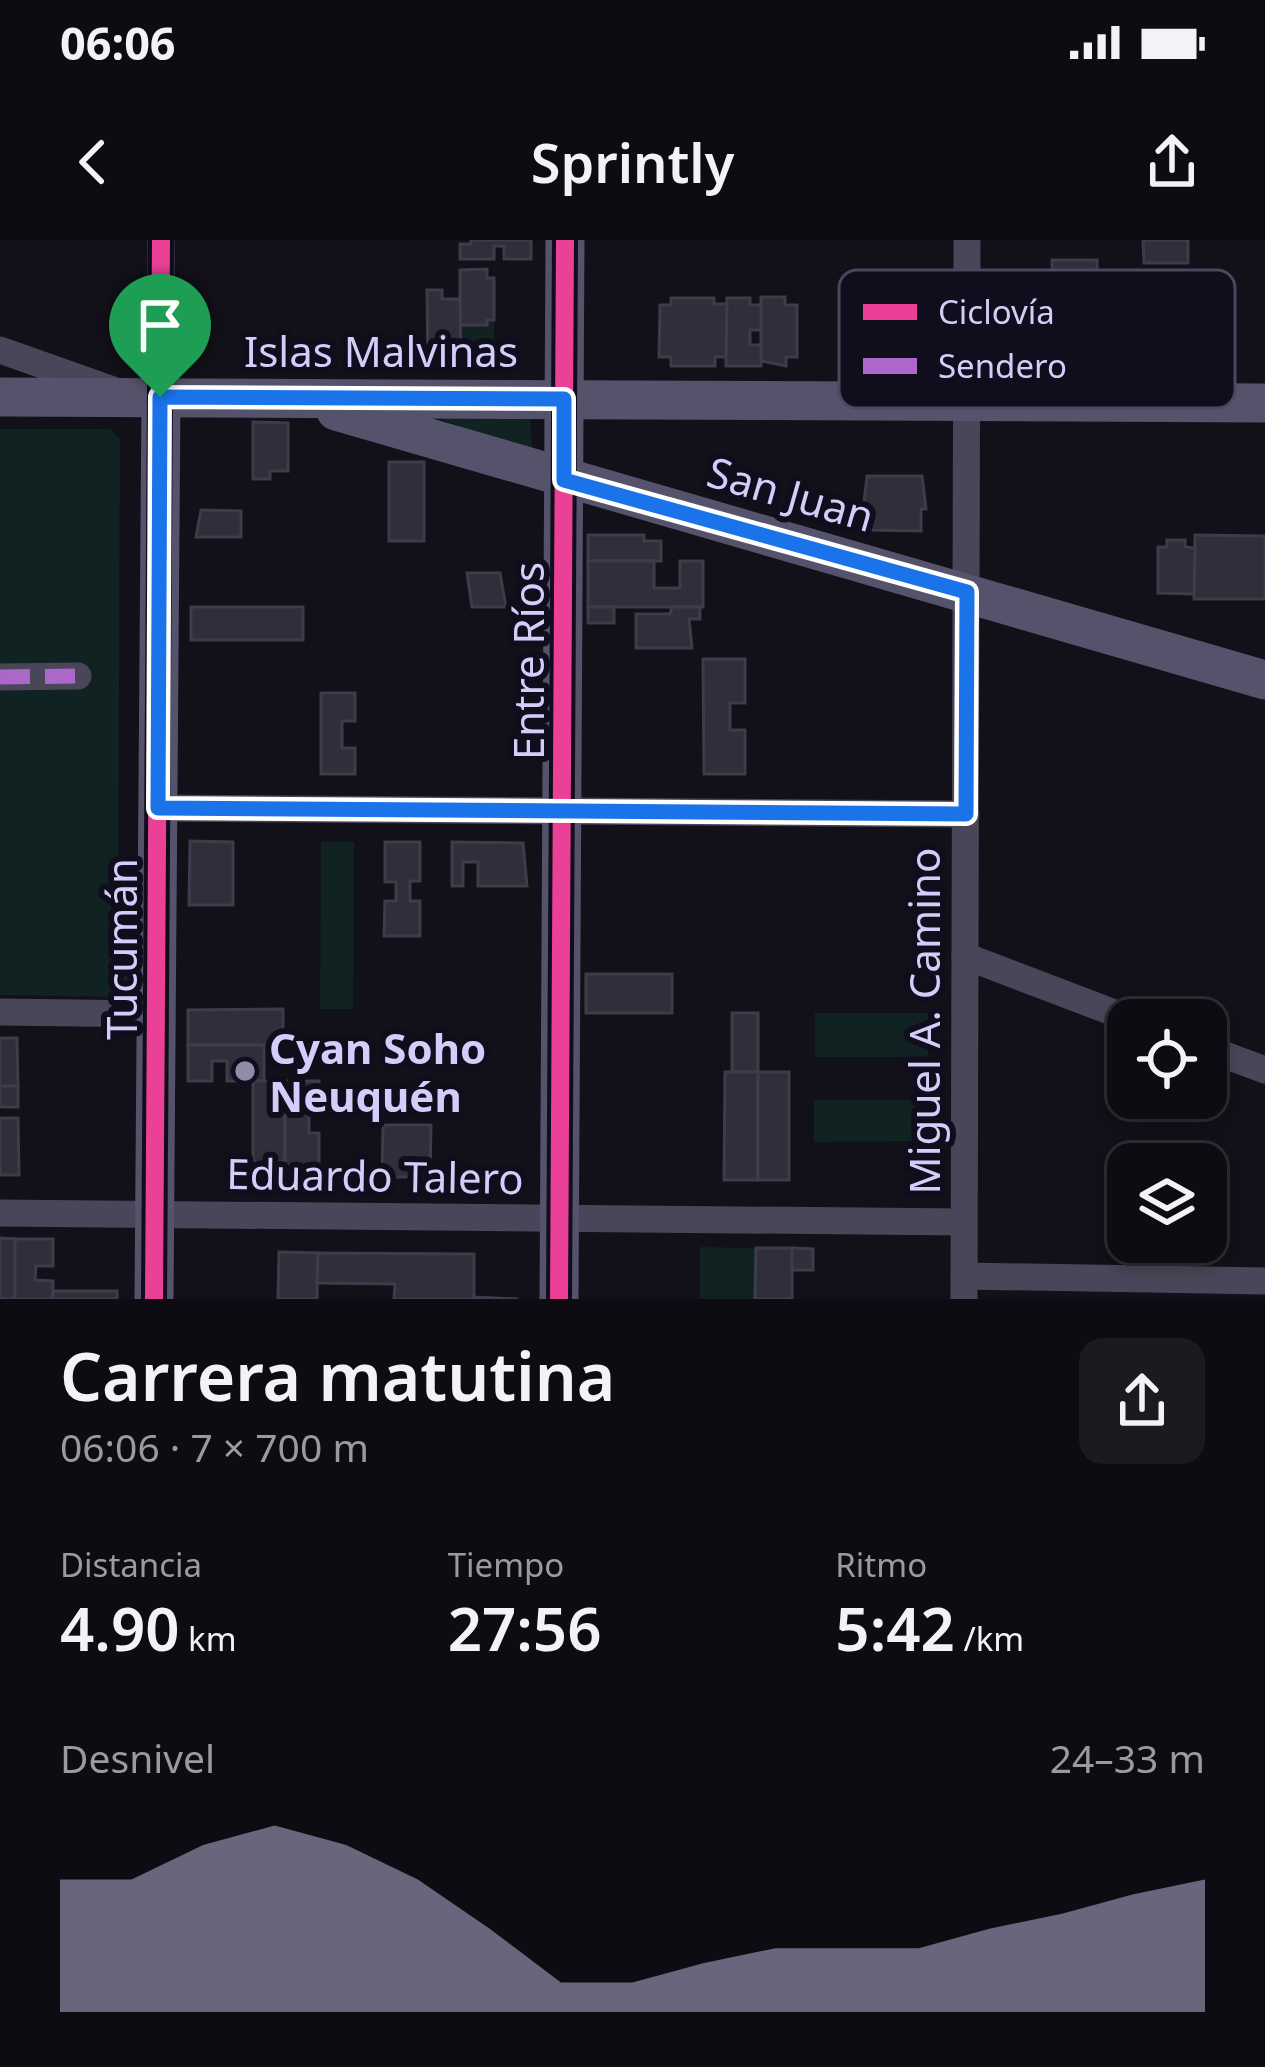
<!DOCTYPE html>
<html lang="es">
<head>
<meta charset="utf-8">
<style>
  :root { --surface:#0e0c12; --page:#1c1a20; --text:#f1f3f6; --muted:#9b9b9f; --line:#2e2c32; --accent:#8f8caa }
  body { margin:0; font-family:"Noto Sans",sans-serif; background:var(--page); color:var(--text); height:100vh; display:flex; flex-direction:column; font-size:45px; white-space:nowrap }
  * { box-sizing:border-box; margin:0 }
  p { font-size:39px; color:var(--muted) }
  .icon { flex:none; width:66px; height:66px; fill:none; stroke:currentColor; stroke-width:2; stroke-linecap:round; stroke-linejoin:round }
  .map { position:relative; height:1059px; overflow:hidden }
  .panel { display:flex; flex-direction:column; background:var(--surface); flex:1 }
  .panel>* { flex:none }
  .fabs { position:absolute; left:1107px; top:759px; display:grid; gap:24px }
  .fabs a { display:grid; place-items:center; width:120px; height:120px; border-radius:24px; background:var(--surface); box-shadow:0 6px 18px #0003,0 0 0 3px var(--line); font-size:60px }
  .pin { position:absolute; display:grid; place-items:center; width:102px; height:102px; color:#fff; margin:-123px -51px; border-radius:50% 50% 50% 0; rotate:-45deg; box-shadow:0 0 12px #0007 }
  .pin .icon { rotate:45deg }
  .round { display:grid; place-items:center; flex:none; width:126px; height:126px; border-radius:24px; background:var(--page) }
  .overview { display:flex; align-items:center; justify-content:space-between; height:204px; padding:0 60px }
  h1 { font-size:66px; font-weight:600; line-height:90px }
  .stats { display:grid; grid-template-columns:repeat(3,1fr); gap:18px; height:204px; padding:12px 60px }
  .stats div { display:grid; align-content:center }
  .stats b { font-size:60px; font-weight:600 }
  .stats small { font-size:33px; font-weight:400 }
  .stats p { font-size:33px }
  .chart { height:336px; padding:24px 60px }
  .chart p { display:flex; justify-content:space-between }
  .chart svg { width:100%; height:216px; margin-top:12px; fill:var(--accent); opacity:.7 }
  .status { display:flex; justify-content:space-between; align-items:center; height:84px; padding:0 60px; background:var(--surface); direction:ltr }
  .status svg { height:33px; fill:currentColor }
  header { display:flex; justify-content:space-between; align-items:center; height:156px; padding:0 60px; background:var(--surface); font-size:54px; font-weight:600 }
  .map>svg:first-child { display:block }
</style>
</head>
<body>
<div class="status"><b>06:06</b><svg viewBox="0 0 49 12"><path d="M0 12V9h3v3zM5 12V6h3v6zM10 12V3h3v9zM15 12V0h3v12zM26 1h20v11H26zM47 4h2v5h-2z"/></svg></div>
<header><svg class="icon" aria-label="back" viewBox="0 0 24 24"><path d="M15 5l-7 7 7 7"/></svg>Sprintly<svg class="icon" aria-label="share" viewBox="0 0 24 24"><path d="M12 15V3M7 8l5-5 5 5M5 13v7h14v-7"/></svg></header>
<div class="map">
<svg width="1265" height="1059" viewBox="0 0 1265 1059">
  <rect width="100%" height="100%" fill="#121018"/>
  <g fill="#122">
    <path d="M487 80H494V125H461L460 85H486Z"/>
    <path d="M438 178 530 179 532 211 527 212Z"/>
    <path d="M0 189H110L120 199 118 715 132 716 129 748 113 757 0 755Z"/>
    <path d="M321 602H354L353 769H320Z"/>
    <rect x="815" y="773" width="113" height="44"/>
    <path d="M814 860H928V901L814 902Z"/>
    <path d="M700 1007 756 1008 755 1059H700Z"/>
  </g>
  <g fill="#302e3a" stroke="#3e3b4b" stroke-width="3">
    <path d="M471 0H531V19H504V6H494V19H460V4H471Z"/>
    <path d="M1143 0H1188V23H1144Z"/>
    <rect x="1052" y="20" width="45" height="107"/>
    <path d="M487 29V38H494V80H487V85H460V30Z"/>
    <path d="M427 50H442V59H460L461 125H428Z"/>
    <path d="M761 57H785V65H797V117H786V126L761 121Z"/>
    <path d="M671 58H714V64H727L726 117H715V126H671V117H659L660 65H671Z"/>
    <path d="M727 58H750V65H761V90H750V105H761V126H726Z"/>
    <path d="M253 182 288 183V231H270V239H253Z"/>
    <rect x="389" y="222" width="35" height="79"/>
    <path d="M867 236H922L926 269H921V291L867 290V271H863Z"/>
    <path d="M201 270 241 271V297H196Z"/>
    <path d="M588 295H644V301H661V321H588Z"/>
    <path d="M1195 295 1265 296V359H1194Z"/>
    <path d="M1167 300H1185V307L1195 308 1194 354 1158 353V307H1167Z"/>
    <path d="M588 321H654V348H680V321H703V367H588Z"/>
    <path d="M467 333H500L506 367H472Z"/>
    <rect x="191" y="367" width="112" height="33"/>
    <rect x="588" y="367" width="26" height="16"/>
    <path d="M672 367H700V379H689L692 408H636V374H670Z"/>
    <path d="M703 419H745V463H730V490H745V534H704Z"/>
    <path d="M321 453H355V481H342V508H355V534H321Z"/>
    <path d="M190 601 233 602V665H189Z"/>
    <path d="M385 602H420V641H410V661H420V696H384L385 661H396V642H385Z"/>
    <path d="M452 602 523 603 527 646H478V622H463V646H452Z"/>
    <rect x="586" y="734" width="86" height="39"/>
    <path d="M283 769V805H188V770Z"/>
    <rect x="732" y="773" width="26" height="59"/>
    <path d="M0 798H17L18 846H0Z"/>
    <path d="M188 805H264V841H227V821H212V841H188Z"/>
    <path d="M725 832H758V940H724Z"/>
    <rect x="758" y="832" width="31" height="108"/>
    <path d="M253 841H285V919L269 936 253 919Z"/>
    <path d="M285 841H319V875H309V893H319V936H285Z"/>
    <rect x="0" y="846" width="18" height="21"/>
    <path d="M0 878H18L19 935H0Z"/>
    <path d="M383 885H431L430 937H382Z"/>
    <path d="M0 998 15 999V1059H0Z"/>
    <path d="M15 999H53V1026H36L35 1040 53 1041V1059H15Z"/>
    <path d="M756 1008H792V1059H755Z"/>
    <path d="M792 1008 813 1009V1030H792Z"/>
    <path d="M279 1012 318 1013 317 1059H278Z"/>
    <path d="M318 1013 474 1014V1057L518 1059H394L395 1044 317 1043Z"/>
    <rect x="53" y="1051" width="64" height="8"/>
  </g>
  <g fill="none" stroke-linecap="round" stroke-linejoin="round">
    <g stroke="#484658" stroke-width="27">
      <path d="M0 110 113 150"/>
      <path d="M161 157V0"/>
      <path d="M0 437 78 436"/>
      <path d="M157 568 966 574"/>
      <path d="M965 716 1133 780"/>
      <path d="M0 772 156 774"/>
      <path d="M1206 808 1265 830"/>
      <path d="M0 973 964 982"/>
      <path d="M964 1036 1265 1041"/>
      <path d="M964 1059 967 0"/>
    </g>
    <g stroke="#54536b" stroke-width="39">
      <path d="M0 157 1265 163"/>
      <path d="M336 171 1265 440"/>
      <path d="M154 1059 161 157"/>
      <path d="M559 1059 565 0"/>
    </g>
    <path stroke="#ac68c9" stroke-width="15" stroke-dasharray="30 15" stroke-linecap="butt" d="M0 437 78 436"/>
    <g stroke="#100d1c" stroke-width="26">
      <g id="cycleway">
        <path d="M154 1059 161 0"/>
        <path d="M559 1059 565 0"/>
      </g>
    </g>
    <use href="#cycleway" stroke="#ea4096" stroke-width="18"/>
  </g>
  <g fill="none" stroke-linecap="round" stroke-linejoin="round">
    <g stroke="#fff" stroke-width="24">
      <path id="route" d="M160 157 564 159V240L967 352 966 574 158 568Z"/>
    </g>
    <use href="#route" stroke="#1a73e8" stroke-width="15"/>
  </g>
  <circle fill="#8f8caa" stroke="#100d1c" stroke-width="4.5" cx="245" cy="831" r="12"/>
  <g text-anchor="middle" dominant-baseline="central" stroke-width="12" stroke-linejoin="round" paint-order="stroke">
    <g font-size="42" fill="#d3cef9" stroke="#100d1c">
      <text x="381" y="110">Islas Malvinas</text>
      <text transform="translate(791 253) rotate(16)">San Juan</text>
      <text transform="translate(527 421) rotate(-90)">Entre Ríos</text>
      <text transform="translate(120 709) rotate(-90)">Tucumán</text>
      <text transform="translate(923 781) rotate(-90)">Miguel A. Camino</text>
      <text transform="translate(375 935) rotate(1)">Eduardo Talero</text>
    </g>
    <g font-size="42" font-weight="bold" fill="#d3cef9" stroke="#100d1c" text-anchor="start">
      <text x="269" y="807">Cyan Soho<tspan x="269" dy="48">Neuquén</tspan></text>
    </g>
  </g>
  <rect x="839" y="30" width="396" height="138" rx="18" fill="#100d1c" stroke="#4a475e" stroke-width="3"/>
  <rect x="863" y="64" width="54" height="16" fill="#ea4096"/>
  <rect x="863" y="118" width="54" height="16" fill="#ac68c9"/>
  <g font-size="33" fill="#d3cef9">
    <text x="938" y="84">Ciclovía</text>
    <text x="938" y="138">Sendero</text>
  </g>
</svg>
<div class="fabs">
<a><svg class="icon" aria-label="locate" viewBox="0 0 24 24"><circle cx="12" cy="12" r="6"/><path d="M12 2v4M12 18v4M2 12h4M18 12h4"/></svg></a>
<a><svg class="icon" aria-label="layers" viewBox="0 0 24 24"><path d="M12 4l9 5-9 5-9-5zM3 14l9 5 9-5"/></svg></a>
</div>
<div class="pin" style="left:160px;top:157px;background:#1e9e55"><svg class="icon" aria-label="arrive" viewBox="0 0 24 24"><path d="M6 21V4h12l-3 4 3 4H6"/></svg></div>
</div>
<section class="panel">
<div class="overview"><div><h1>Carrera matutina</h1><p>06:06 · 7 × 700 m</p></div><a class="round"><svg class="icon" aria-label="share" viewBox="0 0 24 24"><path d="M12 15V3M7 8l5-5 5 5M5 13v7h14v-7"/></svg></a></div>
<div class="stats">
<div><p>Distancia</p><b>4.90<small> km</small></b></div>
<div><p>Tiempo</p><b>27:56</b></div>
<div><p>Ritmo</p><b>5:42<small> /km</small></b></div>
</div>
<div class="chart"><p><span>Desnivel</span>24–33 m</p>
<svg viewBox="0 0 160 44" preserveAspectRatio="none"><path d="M0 44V17L10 17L20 10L30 6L40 10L50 17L60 27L70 38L80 38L90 34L100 31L110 31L120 31L130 27L140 24L150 20L160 17V44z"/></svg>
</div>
</section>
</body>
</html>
